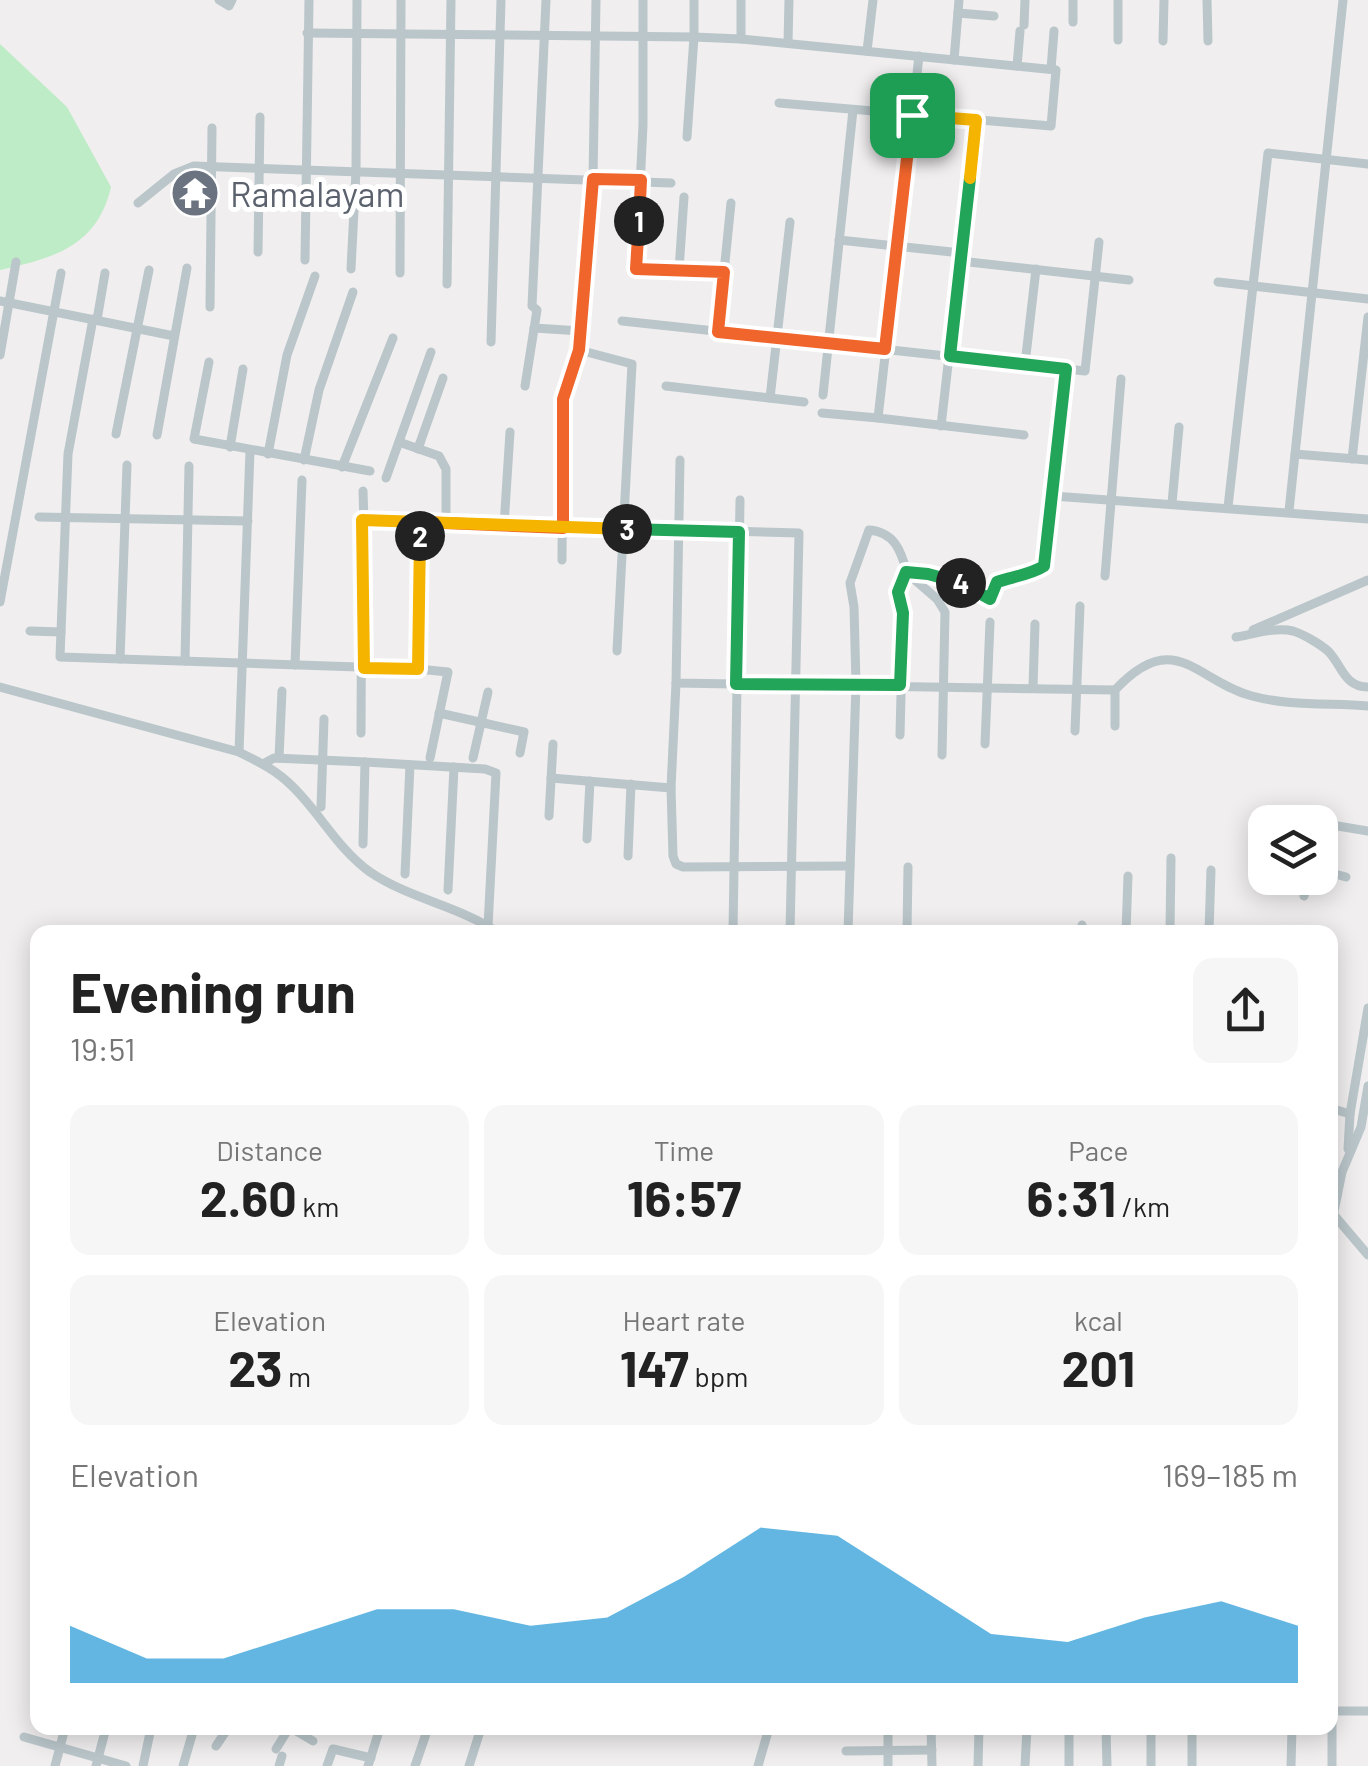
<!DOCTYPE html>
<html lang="en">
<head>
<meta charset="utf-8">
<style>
  :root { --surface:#fff; --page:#f6f6f6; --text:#222; --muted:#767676; --accent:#2298d6 }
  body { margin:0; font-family:Barlow,sans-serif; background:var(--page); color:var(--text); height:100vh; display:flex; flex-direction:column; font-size:38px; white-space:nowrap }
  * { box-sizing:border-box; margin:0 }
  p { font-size:32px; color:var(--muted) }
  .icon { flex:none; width:55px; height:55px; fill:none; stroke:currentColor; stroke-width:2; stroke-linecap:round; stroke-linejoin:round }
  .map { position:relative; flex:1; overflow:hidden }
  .drawer { position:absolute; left:30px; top:925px; width:1308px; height:810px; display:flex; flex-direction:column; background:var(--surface); border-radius:20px; box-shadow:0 5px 25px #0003 }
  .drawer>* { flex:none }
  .buttons { position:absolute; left:1248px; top:805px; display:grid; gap:20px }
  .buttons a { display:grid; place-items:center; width:90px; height:90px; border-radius:20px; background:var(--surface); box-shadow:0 5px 25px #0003; font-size:50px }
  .pin { position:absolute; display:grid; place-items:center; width:85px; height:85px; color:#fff; margin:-42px; border-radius:20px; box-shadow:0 5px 15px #0006 }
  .km { position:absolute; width:50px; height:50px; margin:-25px; border-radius:50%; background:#222; color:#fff; font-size:28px; line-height:50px; text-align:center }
  .round { display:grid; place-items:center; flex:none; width:105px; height:105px; border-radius:20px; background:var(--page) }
  .overview { display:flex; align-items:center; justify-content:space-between; height:170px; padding:0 40px }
  h1 { font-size:55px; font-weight:700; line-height:75px }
  .stats { display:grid; grid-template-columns:repeat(3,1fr); gap:15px; height:170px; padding:10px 40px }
  .stats div { display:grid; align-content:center; border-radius:20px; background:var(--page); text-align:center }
  .stats b { font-size:50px; font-weight:700 }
  .stats small { font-size:28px; font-weight:400 }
  .stats p { font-size:28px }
  .chart { height:280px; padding:20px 40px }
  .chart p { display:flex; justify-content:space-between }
  .chart svg { width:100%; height:180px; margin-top:10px; fill:var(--accent); opacity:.7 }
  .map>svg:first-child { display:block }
</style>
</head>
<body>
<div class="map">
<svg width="1368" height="1766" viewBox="0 0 1368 1766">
  <rect width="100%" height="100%" fill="#f0eeee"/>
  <path fill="#beecc6" d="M0 44 67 107 111 187C97 247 53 258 0 270Z"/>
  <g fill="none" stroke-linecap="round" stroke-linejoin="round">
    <g stroke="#bac6ca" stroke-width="9">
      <path d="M219 0 229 6 232 0"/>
      <path d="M643 0V125L636 269 724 272"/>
      <path d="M741 0V39L1056 70 1051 126 779 103"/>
      <path d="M1207 0 1208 41"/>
      <path d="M958 13 994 16"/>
      <path d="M1073 22V0"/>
      <path d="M1024 25 1025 0"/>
      <path d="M307 33 694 37V0"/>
      <path d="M1118 40V0"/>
      <path d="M1163 41 1164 0"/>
      <path d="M788 43 789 0"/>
      <path d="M867 51 873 0"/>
      <path d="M919 56 878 418 1024 435"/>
      <path d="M954 60 959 0"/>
      <path d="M1017 66 1020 31"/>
      <path d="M1051 69 1054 31"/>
      <path d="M687 137 694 37 741 39"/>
      <path d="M138 203 174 174 194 166 671 183"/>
      <path d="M839 240 961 253"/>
      <path d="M258 252 260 117"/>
      <path d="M305 260 309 0"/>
      <path d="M960 261 1129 280"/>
      <path d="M351 269 356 171 357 0"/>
      <path d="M679 270 684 197"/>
      <path d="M400 273 401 0"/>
      <path d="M1218 282 1368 299"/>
      <path d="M447 284 451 0"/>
      <path d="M0 301 174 336"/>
      <path d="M210 307 212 128"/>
      <path d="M93 319 68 454 60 657 418 669 420 522"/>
      <path d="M97 320 105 273"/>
      <path d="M622 321 1085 371 1099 242"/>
      <path d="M534 328 581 331"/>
      <path d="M718 331 731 203"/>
      <path d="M491 342 501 0"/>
      <path d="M579 350 632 364 617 651"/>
      <path d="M0 355 16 262"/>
      <path d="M209 362 194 439 370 471"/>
      <path d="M1025 364 1036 269"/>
      <path d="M525 386 537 310 532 306 546 0"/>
      <path d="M666 386 804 402"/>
      <path d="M823 395 853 110"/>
      <path d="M770 398 790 222"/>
      <path d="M822 413 878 418"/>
      <path d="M941 426 976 120"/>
      <path d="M116 434 149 270"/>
      <path d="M157 435 187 268"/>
      <path d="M399 442 439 456 446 469V523"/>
      <path d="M420 443 443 378"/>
      <path d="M230 447 243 369"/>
      <path d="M268 454 287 355 315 276"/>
      <path d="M1295 454 1368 460"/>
      <path d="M1352 459 1368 317"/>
      <path d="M304 460 319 390 353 292"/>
      <path d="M680 460 676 683 1115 690"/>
      <path d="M342 467 393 338"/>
      <path d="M386 478 431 352"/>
      <path d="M363 491 364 521"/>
      <path d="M1053 496 1368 519"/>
      <path d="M1172 503 1179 427"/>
      <path d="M1228 507 1268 153 1368 164"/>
      <path d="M1289 511 1343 0"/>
      <path d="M39 517 248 521"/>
      <path d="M504 526 510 432"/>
      <path d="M562 560 563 399 579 350 593 179 596 0"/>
      <path d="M907 573 954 579 988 600 997 581C1012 577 1033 574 1045 565L1066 369"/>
      <path d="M907 573 937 599 945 612 942 755"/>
      <path d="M1105 576 1121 379"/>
      <path d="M0 602 61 273"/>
      <path d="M1253 630 1368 580"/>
      <path d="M30 631 61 632"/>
      <path d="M1236 637C1254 634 1275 627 1293 631 1303 634 1320 644 1328 651 1342 665 1344 687 1368 687"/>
      <path d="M120 659 127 465"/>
      <path d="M185 661 189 466"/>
      <path d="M295 665 302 480"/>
      <path d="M418 669 448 672 430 758"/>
      <path d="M0 687 239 752C259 762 276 770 292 786 320 813 337 848 370 872 410 899 459 906 497 932"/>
      <path d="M1033 687 1035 624"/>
      <path d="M439 713 524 732 520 753"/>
      <path d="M1115 726V690C1175 626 1196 681 1252 696 1288 706 1331 703 1368 706"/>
      <path d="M1075 731 1080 606"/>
      <path d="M361 733 362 521 799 533 790 932"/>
      <path d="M985 744 990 622"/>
      <path d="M239 752 250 451"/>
      <path d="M279 758 282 691"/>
      <path d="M473 758 488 692"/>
      <path d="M365 762 485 769 496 773 488 926"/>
      <path d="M263 764 274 758 365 762 363 844"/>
      <path d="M551 778 671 788 673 856 676 864 683 867 850 866"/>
      <path d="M671 788 676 683"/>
      <path d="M321 807 324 719"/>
      <path d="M549 816 553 744"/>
      <path d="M1320 823 1368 831"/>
      <path d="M1254 837V818L1313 822"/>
      <path d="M587 839 590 781"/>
      <path d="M628 856 631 784"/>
      <path d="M1320 870 1346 877"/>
      <path d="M405 874 410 765"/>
      <path d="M448 890 454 767"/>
      <path d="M1304 896 1309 878"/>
      <path d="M733 932 740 500"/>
      <path d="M848 932 856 684 854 607 850 583 869 530C894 532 901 550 907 573L898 592 903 613 900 735"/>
      <path d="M907 932 908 867"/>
      <path d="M1081 932 1082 925"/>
      <path d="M1126 932 1128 876"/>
      <path d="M1170 932 1171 858"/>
      <path d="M1209 932 1211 870"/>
      <path d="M1330 1108 1350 1114"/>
      <path d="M1348 1149 1350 1114 1368 1008"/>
      <path d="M1334 1215 1368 1255"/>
      <path d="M1330 1231 1342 1172 1361 1127 1368 1086"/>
      <path d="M1330 1711H1368"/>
      <path d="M1332 1711V1766"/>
      <path d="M291 1728 313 1741"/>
      <path d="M931 1728 932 1766"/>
      <path d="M1069 1728V1766"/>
      <path d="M1106 1728 1107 1766"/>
      <path d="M1151 1728V1766"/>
      <path d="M24 1737 126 1766"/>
      <path d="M216 1746 228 1728"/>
      <path d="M276 1749 289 1728"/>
      <path d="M846 1751 932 1750"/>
      <path d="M55 1766 65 1728"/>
      <path d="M96 1766 106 1728"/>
      <path d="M143 1766 151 1728"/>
      <path d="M183 1766 194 1728"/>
      <path d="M279 1766 282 1756"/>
      <path d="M327 1766 333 1749 371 1758"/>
      <path d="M368 1766 380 1728"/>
      <path d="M415 1766 428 1728"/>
      <path d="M469 1766 481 1728"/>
      <path d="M758 1766 769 1728"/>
      <path d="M888 1766V1728"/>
      <path d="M978 1766 979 1728"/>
      <path d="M1025 1766 1027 1728"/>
      <path d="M1192 1766V1728"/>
      <path d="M1291 1766 1292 1728"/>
    </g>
    <path stroke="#bac6ca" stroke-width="9" d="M418 449 420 443"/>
  </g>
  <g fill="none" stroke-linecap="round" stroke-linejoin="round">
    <g stroke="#fff" stroke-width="20">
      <path id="split-1" d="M639 221 636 269 724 272 718 332 885 349 912 115"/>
    </g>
    <g stroke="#fff" stroke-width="20">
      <path id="split-2" d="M420 536V522L563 528V399L579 350 593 179 641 180 639 221"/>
    </g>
    <g stroke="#fff" stroke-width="20">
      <path id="split-3" d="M420 536 418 669 364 668 362 520 627 529"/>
    </g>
    <g stroke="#fff" stroke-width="20">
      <path id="split-4" d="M627 529 739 532 736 684 900 685 903 613 898 592 906 572 928 574 961 583"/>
    </g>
    <g stroke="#fff" stroke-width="20">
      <path id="split-5" d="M961 583 990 599 997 582C1012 577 1032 574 1044 566L1066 369 950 356 970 178"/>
    </g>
    <g stroke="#fff" stroke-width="20">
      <path id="split-6" d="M912 115 976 120 970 178"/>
    </g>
    <use href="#split-1" stroke="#f0652b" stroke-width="12"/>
    <use href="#split-2" stroke="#f0652b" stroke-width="12"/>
    <use href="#split-3" stroke="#f5b400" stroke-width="12"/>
    <use href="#split-4" stroke="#22a559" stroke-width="12"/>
    <use href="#split-5" stroke="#22a559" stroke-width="12"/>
    <use href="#split-6" stroke="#f5b400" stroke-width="12"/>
  </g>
  <defs>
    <g id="temple-disc" transform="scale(2.5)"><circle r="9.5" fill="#6b7280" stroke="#fff"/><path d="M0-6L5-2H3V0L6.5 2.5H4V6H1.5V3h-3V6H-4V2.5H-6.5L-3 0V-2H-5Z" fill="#fff"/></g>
  </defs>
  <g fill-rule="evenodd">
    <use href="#temple-disc" x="195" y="193"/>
  </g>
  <g text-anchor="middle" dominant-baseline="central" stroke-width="10" stroke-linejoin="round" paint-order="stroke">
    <g font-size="35" fill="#5b616d" stroke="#fff" text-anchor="start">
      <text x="230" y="193">Ramalayam</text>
    </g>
  </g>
</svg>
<div class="buttons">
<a><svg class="icon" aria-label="layers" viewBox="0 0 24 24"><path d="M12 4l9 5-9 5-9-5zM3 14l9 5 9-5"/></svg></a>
</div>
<div class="pin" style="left:912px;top:115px;background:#1e9e55"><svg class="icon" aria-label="arrive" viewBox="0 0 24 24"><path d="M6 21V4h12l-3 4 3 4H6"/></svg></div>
<b class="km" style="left:639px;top:221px">1</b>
<b class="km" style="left:420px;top:536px">2</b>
<b class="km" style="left:627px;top:529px">3</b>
<b class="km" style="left:961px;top:583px">4</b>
<section class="drawer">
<div class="overview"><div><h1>Evening run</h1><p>19:51</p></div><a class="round"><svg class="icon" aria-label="share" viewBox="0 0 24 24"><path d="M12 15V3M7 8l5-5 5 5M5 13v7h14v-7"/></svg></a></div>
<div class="stats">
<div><p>Distance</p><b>2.60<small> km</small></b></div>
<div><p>Time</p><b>16:57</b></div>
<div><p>Pace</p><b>6:31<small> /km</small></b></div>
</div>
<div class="stats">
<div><p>Elevation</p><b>23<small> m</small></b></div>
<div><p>Heart rate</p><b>147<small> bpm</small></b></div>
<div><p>kcal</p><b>201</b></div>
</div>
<div class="chart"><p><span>Elevation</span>169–185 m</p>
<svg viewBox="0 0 160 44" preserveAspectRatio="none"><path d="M0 44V30L10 38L20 38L30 32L40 26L50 26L60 30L70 28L80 18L90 6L100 8L110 20L120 32L130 34L140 28L150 24L160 30V44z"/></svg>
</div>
</section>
</div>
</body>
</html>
